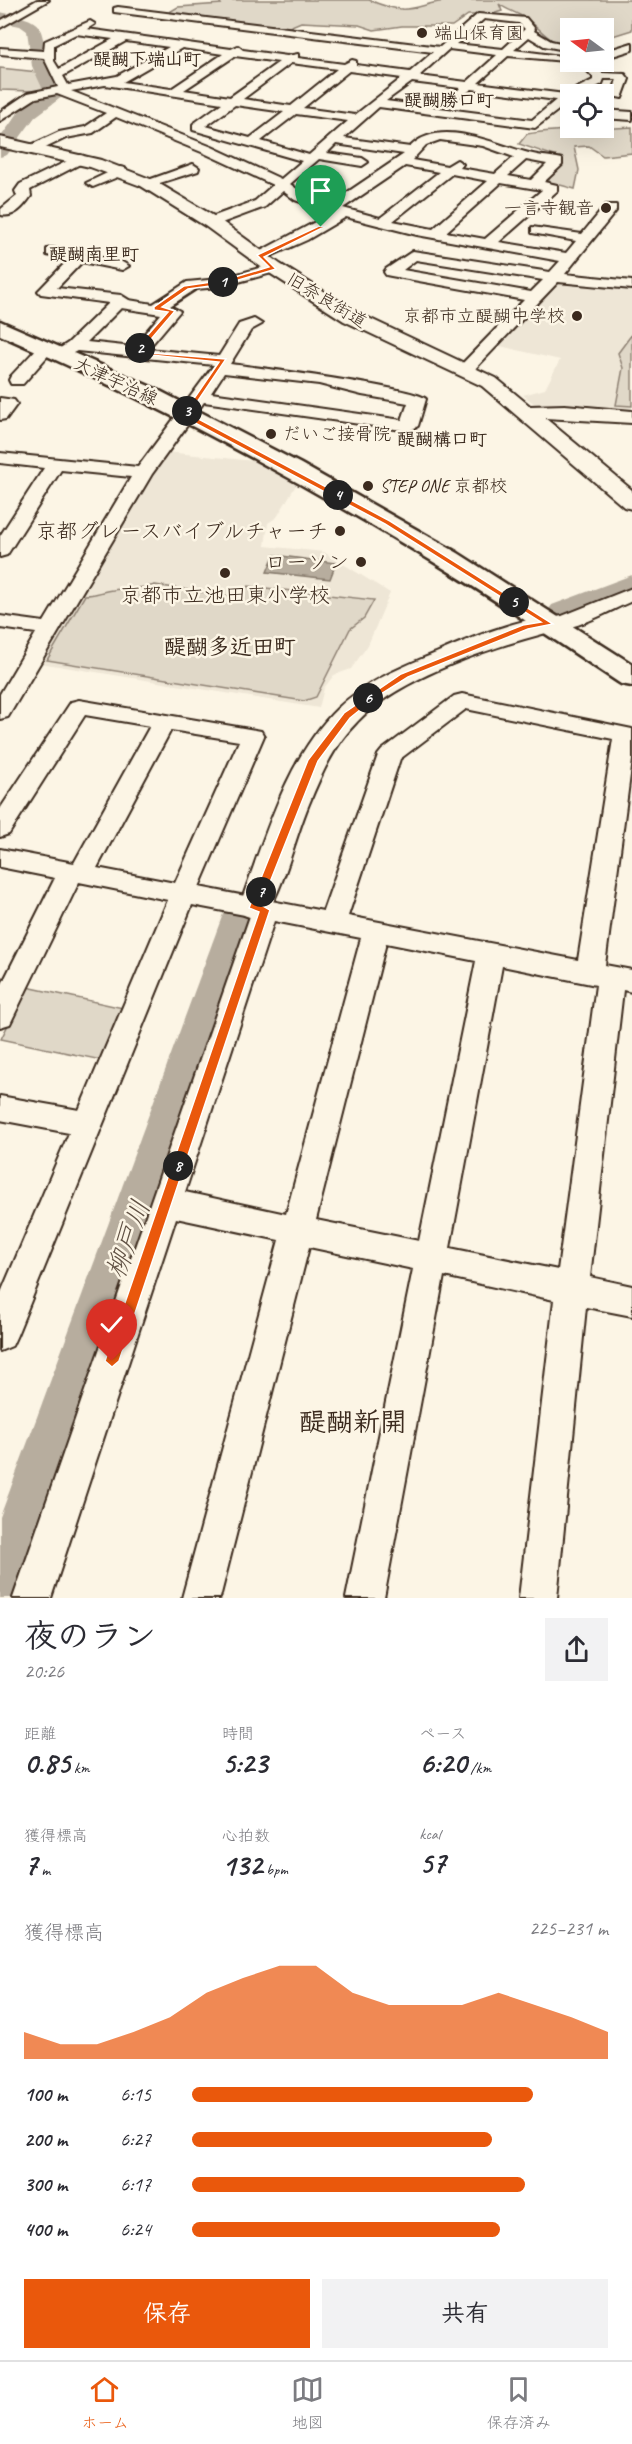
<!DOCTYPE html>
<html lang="ja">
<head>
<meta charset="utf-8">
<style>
  :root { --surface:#fff; --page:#f2f2f3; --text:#2b2b33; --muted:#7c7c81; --line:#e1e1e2; --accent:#ea580c }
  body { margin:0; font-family:Caveat,"Klee One",sans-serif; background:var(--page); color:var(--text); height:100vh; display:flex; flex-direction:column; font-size:22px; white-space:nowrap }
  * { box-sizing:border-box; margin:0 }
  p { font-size:20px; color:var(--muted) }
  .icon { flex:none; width:33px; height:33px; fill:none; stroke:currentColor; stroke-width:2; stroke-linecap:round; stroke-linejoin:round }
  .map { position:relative; height:1598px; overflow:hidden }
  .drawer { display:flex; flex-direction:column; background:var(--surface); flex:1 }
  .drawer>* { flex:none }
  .needle { width:39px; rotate:285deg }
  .buttons { position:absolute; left:560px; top:18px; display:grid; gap:12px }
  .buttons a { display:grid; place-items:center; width:54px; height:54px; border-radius:0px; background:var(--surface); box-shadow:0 6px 24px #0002; font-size:30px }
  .pin { position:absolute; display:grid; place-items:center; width:51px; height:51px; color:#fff; margin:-62px -26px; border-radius:50% 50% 50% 0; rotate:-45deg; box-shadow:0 0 6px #0007 }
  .pin .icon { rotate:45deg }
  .km { position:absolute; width:30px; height:30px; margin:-15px; border-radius:50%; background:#222; color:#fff; font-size:16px; line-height:30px; text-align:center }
  .round { display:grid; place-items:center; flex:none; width:63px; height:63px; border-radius:0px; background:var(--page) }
  .overview { display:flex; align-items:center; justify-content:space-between; height:102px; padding:0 24px }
  h1 { font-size:33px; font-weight:800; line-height:45px }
  .metrics { display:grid; grid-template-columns:repeat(3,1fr); gap:9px; height:102px; padding:6px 24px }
  .metrics div { display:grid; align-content:center }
  .metrics b { font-size:30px; font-weight:800 }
  .metrics small { font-size:16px; font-weight:400 }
  .metrics p { font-size:16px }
  .chart { height:168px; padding:12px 24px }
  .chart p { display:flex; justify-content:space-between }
  .chart svg { width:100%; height:108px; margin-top:6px; fill:var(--accent); opacity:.7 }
  .button { display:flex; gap:12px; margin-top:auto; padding:12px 24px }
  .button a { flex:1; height:69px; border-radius:0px; background:var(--accent); color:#fff; font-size:24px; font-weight:800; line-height:69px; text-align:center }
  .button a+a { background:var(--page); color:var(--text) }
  ul { padding:0 24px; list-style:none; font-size:20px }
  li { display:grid; grid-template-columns:96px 72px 1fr; align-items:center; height:45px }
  li i { height:15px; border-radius:8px; background:var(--accent) }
  .tab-bar { display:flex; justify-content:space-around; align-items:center; height:84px; border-top:2px solid var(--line); background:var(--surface); font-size:16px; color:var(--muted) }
  .tab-bar a { display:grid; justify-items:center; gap:3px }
  .tab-bar .active { color:var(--accent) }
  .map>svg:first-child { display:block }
</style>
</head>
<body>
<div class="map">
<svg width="632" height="1598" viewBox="0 0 632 1598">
  <rect width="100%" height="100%" fill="#fcf5e5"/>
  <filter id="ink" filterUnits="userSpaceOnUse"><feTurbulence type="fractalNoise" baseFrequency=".0167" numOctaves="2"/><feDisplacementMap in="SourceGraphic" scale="12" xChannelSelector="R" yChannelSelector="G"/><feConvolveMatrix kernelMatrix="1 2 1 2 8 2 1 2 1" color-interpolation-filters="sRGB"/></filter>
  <g filter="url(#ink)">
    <g fill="#eee6d6">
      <path d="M556 281 632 287V411L536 405 523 395 545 389 560 360 496 345Z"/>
      <path d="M166 452 254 461 296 485 277 517 268 523 265 546 324 552 390 593 368 645 351 669 334 675 324 688 319 708 40 663 145 483Z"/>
    </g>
    <g fill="#e0d8c8" stroke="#8e8173" stroke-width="1.5">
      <path d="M218 0H369C414 19 413 3 453 0 509 0 575 0 632 0V30L603 39V28H570V46C544 41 543 29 525 18 516 12 508 11 499 4L502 11 489 15H468L452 26H402L374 30 359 25 301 22 287 28 166 14 178 7 221 4Z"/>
      <path d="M0 68 38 72 48 85 47 89 33 91 0 90Z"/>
      <path d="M632 127V153L603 156 589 146 574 147 579 170 575 189 549 182V173L562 164 558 157 519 144 527 134C562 128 597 130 632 127Z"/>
      <path d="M632 334V406L616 405 623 368 618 353Z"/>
      <path d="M155 585 242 598 248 586 374 600 364 618 350 629 316 697 304 701 47 660 85 595C95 595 103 591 113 590 128 588 141 589 155 585Z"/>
      <path d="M27 987 123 1008 101 1060 1 1039Z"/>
    </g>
    <path fill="#b7ad9e" stroke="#85796b" stroke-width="1.5" d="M274 555 336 563 330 579 267 572Z"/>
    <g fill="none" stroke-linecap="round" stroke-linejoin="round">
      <g fill="#b7ad9e" fill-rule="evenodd">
        <path d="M0 12C50 22 37 24 50 66 53 77 61 85 63 96L35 117 7 155 0 157V138L21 109 45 94 32 66 27 31 20 26 0 22Z"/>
        <path d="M632 575V595L563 622 552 619 547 612 552 605Z"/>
        <path d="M243 899 257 903 263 914 30 1598H0V1517L223 914 229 903Z"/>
      </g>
      <g stroke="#3b2a1e" stroke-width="4">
        <g id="minor">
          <path d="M37 0H49L0 28V21Z"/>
          <path d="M118 7 440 47 478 14 526 18 535 29 534 31 551 41 570 45V51L544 46 529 37 514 50 561 56 566 59 565 61 508 56 478 83 565 94 593 80V77L579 62H590L602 73 625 74 629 79 622 98 612 96 617 79H604L602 84 582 94H570V101L535 128 379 107 344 138 410 147C439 117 491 143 525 152 537 156 549 156 562 159V165L544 182 557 185V191L499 242 566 253 576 241 532 233V227L582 234 606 205H616V211L565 274 632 281V289L558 282 471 373H459L457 370 459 367 524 300 391 276 386 275 384 272 386 269 413 251 550 272 560 261 417 235 346 217 307 240 260 261 255 260 253 257 255 254 332 213 295 200 283 191 265 207 216 225H206V219L255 201 273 185 204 153 116 117 93 133 66 138 39 151H31V145L59 132 85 127 106 113 57 94 36 98 0 121V112L28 93 58 87 44 58 0 54V48L44 51 45 41 90 21 95 24 87 29 231 49 238 46 243 50 287 56 298 54V58L344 64 352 60 356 61V65L410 72 433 52 114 12V8ZM484 19 519 23 525 29 503 49 456 44ZM76 34 113 39 59 69 54 61V45ZM126 41 169 47 117 76 68 85 63 76ZM182 48 223 54 171 89 123 82ZM449 49 497 55 467 82 419 76ZM235 56 279 62 230 97 184 90ZM291 63 337 69 291 106 243 99ZM349 71 402 78 355 115 303 108ZM412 82 460 88 455 93 461 96 472 89 556 100 532 120 386 101ZM105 85 222 103 193 124V130L302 161 281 179 212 147 71 91ZM235 105 284 112 250 138 206 126ZM296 114 348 121 309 155 261 141ZM440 140 483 146 514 157 495 174 460 168 463 164 457 160 447 166 412 160 426 145ZM336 144 404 154 330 204 304 194 290 184 319 159 362 166 368 162 362 158 327 153ZM526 160 547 164 531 180 508 176ZM405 166 439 172 380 218 343 208ZM452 174 488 181 433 229 393 221ZM501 183 542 190 485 239 446 232ZM416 260 543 280 531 292 403 270Z"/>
          <path d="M632 43V50L603 59V52Z"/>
          <path d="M603 110 632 112V120L603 118Z"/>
          <path d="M80 155 84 156V162L30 190 31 196C24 206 15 218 1 215V209L17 196 15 191 20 184Z"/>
          <path d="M193 164 199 168 198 171 147 187 140 183Z"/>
          <path d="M120 167 125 168V174L93 187 86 183Z"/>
          <path d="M52 248 122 262 129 266 122 270 82 262 57 288 121 295 129 300 153 304 187 282 219 279 274 264 279 265 281 268 279 271 220 287 196 289 170 306 180 311 148 349 219 356 239 324 254 319 262 324 251 330 230 364C255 367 418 388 426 399L418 426 409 431 204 402 152 474 11 712 8 717 0 719V694L36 633 0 628V616L44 622 131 477 61 470 7 555 0 557V536L44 468 0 463V453L138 467 214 365 77 351 65 357H53L51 354 68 343 109 303 41 294 38 291 41 288 68 260 47 255V249ZM121 308 161 314 133 347 87 342ZM224 373 319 384 362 395 408 403 402 420 211 393Z"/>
          <path d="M46 343 54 348 52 351 23 384H11L9 380 11 376 40 345Z"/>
          <path d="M0 398 14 400 17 404 6 419 0 420Z"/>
          <path d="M632 588V601C606 612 570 635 542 628L539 624 542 620 562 616Z"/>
          <path d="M462 694 632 729V760L605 965 632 970V992L623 990 590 1277 632 1286V1316L586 1307 557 1598H519L554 1300 444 1276 384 1598H346L413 1269 309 1247 220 1598H182L279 1240 176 1218 51 1598H13L250 916 192 905 17 1335 12 1346 0 1351V1295L69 1133 0 1120V1096L79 1110 168 900 79 882 10 1024 0 1027V988L55 878 0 867V849L74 863 150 726 85 715 9 834 0 837V809L71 702 79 700 261 731 264 736 199 887 323 911 378 755 382 750 454 696ZM466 709 613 739 578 960 348 916 400 759ZM171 730 239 741 175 883 97 868ZM274 921 361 938 286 1214 185 1192ZM386 943 476 961 419 1241 316 1220ZM502 966 596 985 558 1270 450 1248Z"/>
        </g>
      </g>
      <g stroke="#3b2a1e" stroke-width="4">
        <g id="tertiary">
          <path d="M0 137 101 160 153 180 217 218 280 264 358 313 496 378 530 406 565 405 632 411V423L545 418 632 490V509L624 507 482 386 344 321 268 272 205 226 141 186 90 167 0 147Z"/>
          <path d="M549 616 558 618 562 624 558 630C498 645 400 676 357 722 334 745 321 775 309 804 294 840 286 882 266 915L255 919 244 915 239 907C264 841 285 759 338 708 365 682 402 667 436 653 473 637 510 622 549 616Z"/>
        </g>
      </g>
      <g stroke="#3b2a1e" stroke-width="5">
        <path id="primary" d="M0 321 156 389 301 464 458 553 632 664V686L621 684C550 637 480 589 407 546 276 467 140 396 0 335Z"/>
      </g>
      <use href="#minor" fill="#fcf5e5" fill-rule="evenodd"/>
      <use href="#tertiary" fill="#fcf5e5" fill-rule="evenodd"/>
      <use href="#primary" fill="#fcf5e5" fill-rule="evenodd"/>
    </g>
  </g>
  <path fill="#ea580c" stroke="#fff" stroke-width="1.5" d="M319 226 324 227 264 257 276 269 225 284 188 289 162 307 175 311 140 352 226 359 189 414 390 521 553 624 528 629 408 677 376 697 350 718 318 761 261 905 270 910 119 1361 112 1367 105 1361 259 912 249 908 308 760 344 713 401 674 523 625 541 622 385 524 182 416 219 362 132 353 168 312 154 310V307L184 286 225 280 269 267 257 255Z"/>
  <g fill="#3b2a1e" stroke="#fcf5e5" stroke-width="2">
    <circle cx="422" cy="33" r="6"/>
    <circle cx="606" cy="208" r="6"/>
    <circle cx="577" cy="316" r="6"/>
    <circle cx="271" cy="434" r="6"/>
    <circle cx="368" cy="486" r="6"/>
    <circle cx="340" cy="531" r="6"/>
    <circle cx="361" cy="562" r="6"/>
    <circle cx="225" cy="573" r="6"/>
  </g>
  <g text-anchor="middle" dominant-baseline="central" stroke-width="5" stroke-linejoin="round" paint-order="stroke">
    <g font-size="18" fill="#3b2a1e" stroke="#fcf5e5" text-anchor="start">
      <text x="434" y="33">端山保育園</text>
      <text x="594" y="208" text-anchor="end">一言寺観音</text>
      <text x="565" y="316" text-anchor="end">京都市立醍醐中学校</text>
      <text x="283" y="434">だいご接骨院</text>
      <text x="380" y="486">STEP ONE 京都校</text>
    </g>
    <g font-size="18" font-weight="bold" fill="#3b2a1e" stroke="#fcf5e5">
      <text x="147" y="59">醍醐下端山町</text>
      <text x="449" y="100">醍醐勝口町</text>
      <text x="94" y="254">醍醐南里町</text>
      <text x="442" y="439">醍醐構口町</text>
    </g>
    <g font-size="18" fill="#3b2a1e" stroke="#fcf5e5">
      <text transform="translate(327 300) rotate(31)">旧奈良街道</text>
      <text transform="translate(116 381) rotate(25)">大津宇治線</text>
    </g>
    <g font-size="21" fill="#3b2a1e" stroke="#fcf5e5" text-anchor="end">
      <text x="328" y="531">京都グレースバイブルチャーチ</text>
      <text x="349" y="562">ローソン</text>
      <text x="225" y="595" text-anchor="middle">京都市立池田東小学校</text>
    </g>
    <g font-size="22" font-weight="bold" fill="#3b2a1e" stroke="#fcf5e5">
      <text x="230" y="647">醍醐多近田町</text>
    </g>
    <g font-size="27" font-style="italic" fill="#605144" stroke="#fcf5e5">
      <text transform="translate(128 1239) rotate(-70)">柳戸川</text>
    </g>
    <g font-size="27" font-weight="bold" fill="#3b2a1e" stroke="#fcf5e5">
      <text x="353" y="1422">醍醐新開</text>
    </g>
  </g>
</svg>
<div class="buttons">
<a><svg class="needle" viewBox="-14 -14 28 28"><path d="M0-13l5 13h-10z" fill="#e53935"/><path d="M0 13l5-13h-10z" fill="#7c7c81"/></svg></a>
<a><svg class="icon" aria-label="locate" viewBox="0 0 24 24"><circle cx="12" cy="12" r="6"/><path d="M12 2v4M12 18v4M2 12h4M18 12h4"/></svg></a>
</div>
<div class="pin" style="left:321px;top:227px;background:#1e9e55"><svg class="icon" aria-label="arrive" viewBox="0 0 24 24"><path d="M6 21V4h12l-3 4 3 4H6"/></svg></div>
<div class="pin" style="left:112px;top:1361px;background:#d93025"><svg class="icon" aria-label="check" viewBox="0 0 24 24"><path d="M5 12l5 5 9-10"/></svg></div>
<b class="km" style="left:223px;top:282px">1</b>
<b class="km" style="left:140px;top:348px">2</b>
<b class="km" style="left:187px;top:411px">3</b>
<b class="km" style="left:338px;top:495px">4</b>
<b class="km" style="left:514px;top:602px">5</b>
<b class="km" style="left:368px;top:698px">6</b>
<b class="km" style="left:261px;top:892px">7</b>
<b class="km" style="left:178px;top:1166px">8</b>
</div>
<section class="drawer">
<div class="overview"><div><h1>夜のラン</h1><p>20:26</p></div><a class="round"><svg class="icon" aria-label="share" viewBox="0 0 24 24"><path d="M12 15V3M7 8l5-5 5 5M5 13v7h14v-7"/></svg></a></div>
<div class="metrics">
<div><p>距離</p><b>0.85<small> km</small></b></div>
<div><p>時間</p><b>5:23</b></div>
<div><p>ペース</p><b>6:20<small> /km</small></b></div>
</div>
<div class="metrics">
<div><p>獲得標高</p><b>7<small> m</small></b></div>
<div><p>心拍数</p><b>132<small> bpm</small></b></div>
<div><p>kcal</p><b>57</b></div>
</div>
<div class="chart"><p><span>獲得標高</span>225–231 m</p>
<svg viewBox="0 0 160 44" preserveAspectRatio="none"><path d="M0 44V33L10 38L20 38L30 33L40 27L50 17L60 11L70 6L80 6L90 17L100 22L110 22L120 22L130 17L140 22L150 27L160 33V44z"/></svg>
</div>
<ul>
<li><b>100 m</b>6:15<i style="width:82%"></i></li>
<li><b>200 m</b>6:27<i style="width:72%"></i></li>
<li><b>300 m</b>6:17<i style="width:80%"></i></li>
<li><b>400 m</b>6:24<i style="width:74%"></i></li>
</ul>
<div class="button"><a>保存</a><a>共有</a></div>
</section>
<nav class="tab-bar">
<a class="active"><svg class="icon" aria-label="home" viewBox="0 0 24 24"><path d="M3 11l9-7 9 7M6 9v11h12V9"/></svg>ホーム</a>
<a><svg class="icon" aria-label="map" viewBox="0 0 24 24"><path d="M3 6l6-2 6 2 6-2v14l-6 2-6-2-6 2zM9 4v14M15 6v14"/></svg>地図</a>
<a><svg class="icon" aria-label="saved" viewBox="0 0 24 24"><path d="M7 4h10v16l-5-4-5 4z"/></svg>保存済み</a>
</nav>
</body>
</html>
